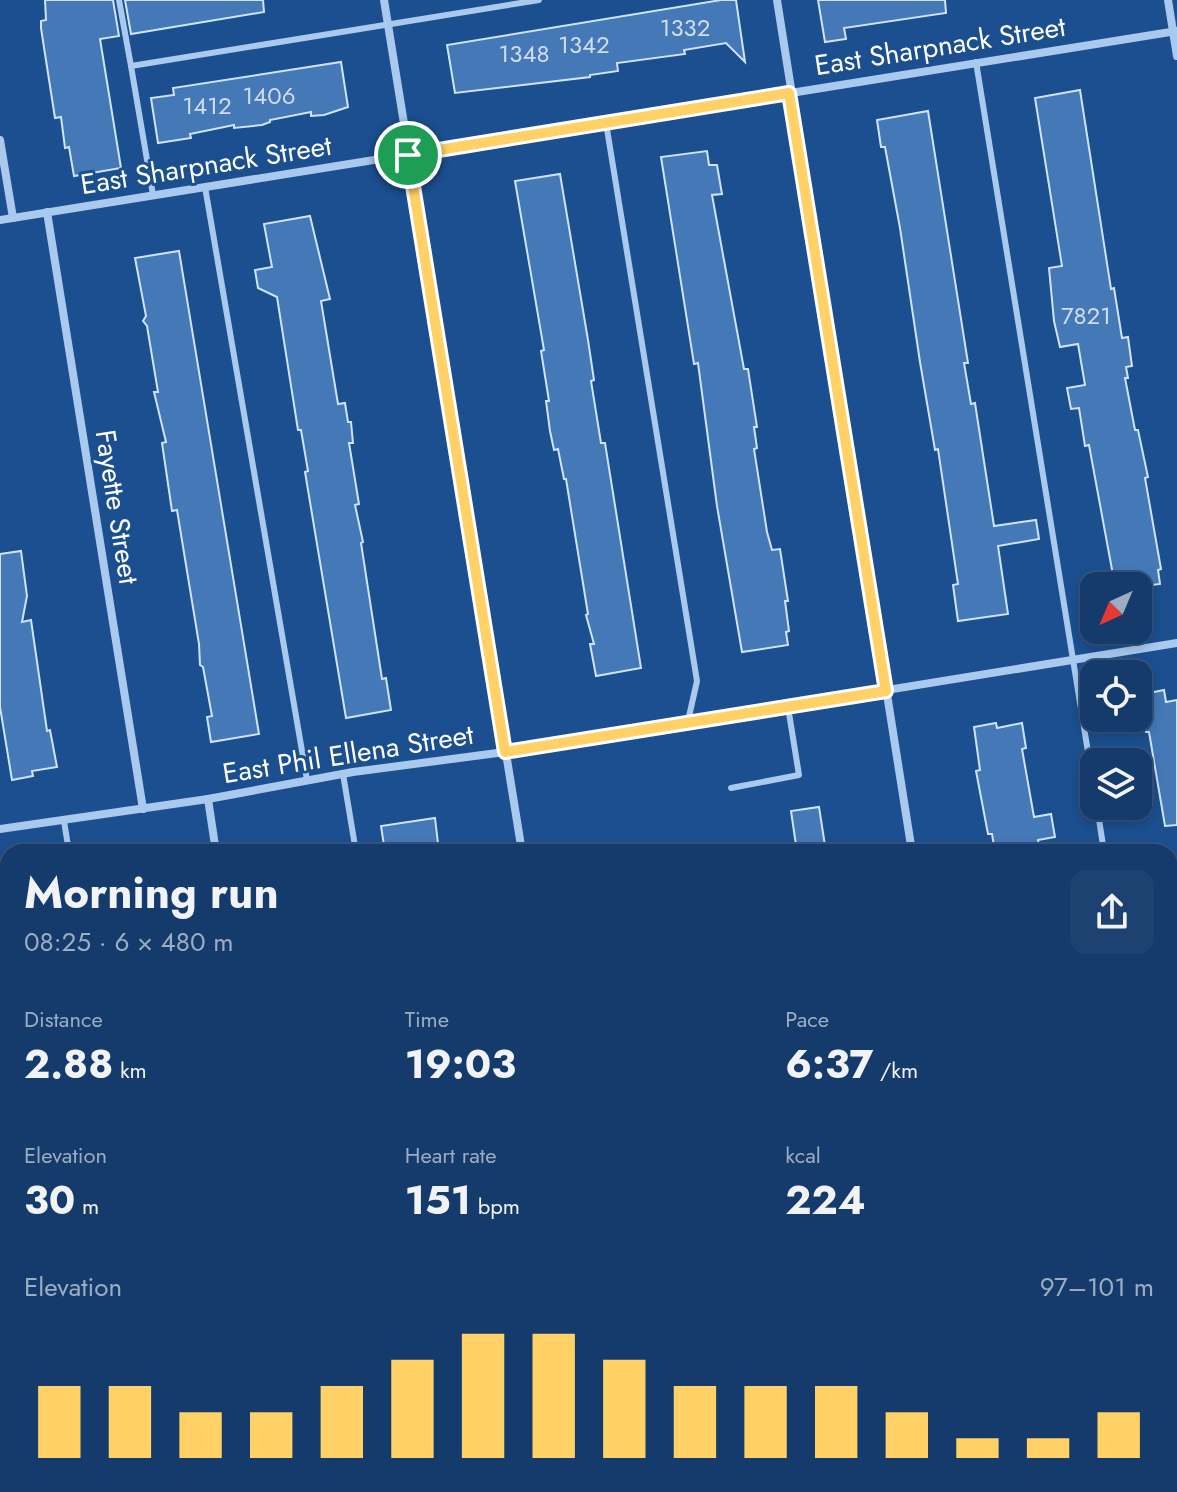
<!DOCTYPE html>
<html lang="en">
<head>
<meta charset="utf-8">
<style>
  :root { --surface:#143b6b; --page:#1d4271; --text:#f1f3f6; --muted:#9dadc1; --line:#33557e; --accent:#ffd166 }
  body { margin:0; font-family:Jost,sans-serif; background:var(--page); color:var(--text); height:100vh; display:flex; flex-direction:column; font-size:30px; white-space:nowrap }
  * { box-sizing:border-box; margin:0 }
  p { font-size:26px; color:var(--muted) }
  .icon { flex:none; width:44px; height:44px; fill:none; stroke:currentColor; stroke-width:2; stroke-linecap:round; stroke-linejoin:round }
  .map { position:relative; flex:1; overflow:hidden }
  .details { position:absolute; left:0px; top:844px; width:1178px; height:648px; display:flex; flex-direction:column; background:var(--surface); border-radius:24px 24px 0 0; box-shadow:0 4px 12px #0003,0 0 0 2px var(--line) }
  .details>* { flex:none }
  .needle { width:52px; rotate:224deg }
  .fabs { position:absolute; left:1080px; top:572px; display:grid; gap:16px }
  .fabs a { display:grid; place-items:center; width:72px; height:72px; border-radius:16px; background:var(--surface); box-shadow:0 4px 12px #0003,0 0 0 2px var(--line); font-size:40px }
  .pin { position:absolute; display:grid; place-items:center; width:68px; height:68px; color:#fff; margin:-34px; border:4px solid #fff; border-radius:50%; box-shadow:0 2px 8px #0007 }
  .round { display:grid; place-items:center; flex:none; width:84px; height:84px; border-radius:16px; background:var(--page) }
  .headline { display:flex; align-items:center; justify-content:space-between; height:136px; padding:0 24px }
  h1 { font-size:44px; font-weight:700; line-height:60px }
  .stats { display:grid; grid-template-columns:repeat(3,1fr); gap:12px; height:136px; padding:8px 24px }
  .stats div { display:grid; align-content:center }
  .stats b { font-size:40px; font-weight:700 }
  .stats small { font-size:22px; font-weight:400 }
  .stats p { font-size:22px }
  .chart { height:224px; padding:16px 24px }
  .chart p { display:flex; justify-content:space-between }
  .chart svg { width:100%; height:144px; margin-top:8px; stroke:var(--accent); stroke-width:6 }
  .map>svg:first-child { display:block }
</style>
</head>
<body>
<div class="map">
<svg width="1177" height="1492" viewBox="0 0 1177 1492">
  <rect width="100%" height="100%" fill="#1b4f8f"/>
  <g fill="#4478b7" stroke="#cfe3fa" stroke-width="2">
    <path d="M45 0H113L119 36 100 39 121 168 74 176 69 147 65 148 61 117 55 118 45 54 41 28V21L46 20Z"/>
    <path d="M125 0H263L264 12 131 34Z"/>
    <path d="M721 0H736L745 62 726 43 684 50 685 54 617 63 618 71 590 75V77L455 93 447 45Z"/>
    <path d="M818 0H945L946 13 844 28 846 39 825 42Z"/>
    <path d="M341 62 348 107 324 115 311 116V112L270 120V122L262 125 234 128V125L190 134 191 138 158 143 151 98 174 95 173 88Z"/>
    <path d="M1080 90 1111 289 1114 288 1122 338 1128 337 1132 366 1126 367 1128 378H1125L1135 430H1138L1148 477 1145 478 1161 569 1158 570 1160 584 1145 586H1115L1089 445 1085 446 1079 408 1071 409 1067 388 1085 385 1078 344 1060 347 1054 321 1049 268 1062 266 1035 98Z"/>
    <path d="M928 111 968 363H964L971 404 975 403 994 526 1036 520 1039 539 998 546 1008 614 958 621 953 585 958 584 938 449 935 450 920 362 900 228 885 147H881L877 120Z"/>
    <path d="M707 151 709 165H717L722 194 712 195 744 369H748L757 427H754L757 448 754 449 767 532 772 550 780 549 788 601H785L789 631 786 632 788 645 742 652 717 506 698 363 694 364 661 157Z"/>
    <path d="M560 174 588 340 594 380 591 381 601 443H605L641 668 596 676 590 644H594L586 615 588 614 566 479H564L558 449 554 450 550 431 546 401H549L541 351 544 350 515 181Z"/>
    <path d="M310 216 330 299 321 301 338 404 345 403 348 422H351L353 443H349L359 504 355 505 363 542 361 543 382 679 386 678 391 710 346 718 305 472 308 471 301 430H298L277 297 258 288 255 270 272 267 264 224Z"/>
    <path d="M179 251 259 734 211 742 207 717 212 716 203 667 200 665 199 644 177 510 172 511 162 443 166 442 154 392H158L147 326 143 321 146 316 135 258Z"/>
    <path d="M21 551 27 596 22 622 31 620 47 731 50 730 57 767 32 771 33 776 12 780 0 707V554Z"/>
    <path d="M1164 690 1166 702 1177 700V825L1165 826 1149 732H1146L1139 695Z"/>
    <path d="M996 723 997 728 1022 723 1026 748 1022 749 1034 817 1051 814 1055 837 1038 840 1040 852H995L992 834H988L976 771 980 770 974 727Z"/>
    <path d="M819 807 826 852H797L791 811Z"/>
    <path d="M435 818 439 852H385L381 826Z"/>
  </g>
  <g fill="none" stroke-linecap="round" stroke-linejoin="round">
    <g stroke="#a9c9ee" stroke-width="6">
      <path d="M119 0 131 66"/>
      <path d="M976 62 1094 789"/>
      <path d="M606 123 697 681 688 721"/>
      <path d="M205 187 307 780"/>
      <path d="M153 195 131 66 539 0"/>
      <path d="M343 774 356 852"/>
      <path d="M731 788 799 775 788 707"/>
      <path d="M1097 806 1104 852"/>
      <path d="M64 821 69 852"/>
      <path d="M1170 1263 1177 1307"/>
      <path d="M171 1484 172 1492"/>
      <path d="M462 1484 463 1492"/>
      <path d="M704 1484 705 1492"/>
      <path d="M762 1484 764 1492"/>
      <path d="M944 1484 945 1492"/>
    </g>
    <g stroke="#a9c9ee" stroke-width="8">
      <path d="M384 0 522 852"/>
      <path d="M777 0 912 852"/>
      <path d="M1168 0 1177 56"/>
      <path d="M0 140 13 218"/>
      <path d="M47 212 143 809"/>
      <path d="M0 220 1177 31"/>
      <path d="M208 799 216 852"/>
      <path d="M0 829 208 799 353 772 505 752 1177 643"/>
      <path d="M0 1323 8 1373"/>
      <path d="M26 1484 27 1492"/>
      <path d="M318 1484 319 1492"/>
      <path d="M625 1484 626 1492"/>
      <path d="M1014 1484 1016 1492"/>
    </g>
  </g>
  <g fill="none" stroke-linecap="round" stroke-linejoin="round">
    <g stroke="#fff" stroke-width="16">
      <path id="route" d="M789 93 886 691 505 752 408 155Z"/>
    </g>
    <use href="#route" stroke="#ffd166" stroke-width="10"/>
  </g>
  <g text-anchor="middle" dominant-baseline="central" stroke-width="6" stroke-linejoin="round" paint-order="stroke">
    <g font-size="24" fill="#d0dded">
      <text x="685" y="27">1332</text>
      <text x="584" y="44">1342</text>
      <text x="524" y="53">1348</text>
      <text x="269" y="95">1406</text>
      <text x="207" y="105">1412</text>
      <text x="1086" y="315">7821</text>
    </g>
    <g font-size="28" fill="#fff" stroke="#1b4f8f">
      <text transform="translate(940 46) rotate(-9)">East Sharpnack Street</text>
      <text transform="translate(206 165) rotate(-9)">East Sharpnack Street</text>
      <text transform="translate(117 507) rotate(81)">Fayette Street</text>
      <text transform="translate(348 754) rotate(-9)">East Phil Ellena Street</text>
    </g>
  </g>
</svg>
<div class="fabs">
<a><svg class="needle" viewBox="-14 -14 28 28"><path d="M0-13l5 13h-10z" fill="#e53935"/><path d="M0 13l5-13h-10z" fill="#9dadc1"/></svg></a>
<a><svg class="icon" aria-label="locate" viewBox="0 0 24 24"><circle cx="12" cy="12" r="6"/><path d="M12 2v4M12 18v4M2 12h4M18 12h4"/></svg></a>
<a><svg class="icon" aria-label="layers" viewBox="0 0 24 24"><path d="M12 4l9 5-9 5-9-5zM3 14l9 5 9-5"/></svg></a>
</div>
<div class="pin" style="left:408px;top:155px;background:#1e9e55"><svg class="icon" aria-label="arrive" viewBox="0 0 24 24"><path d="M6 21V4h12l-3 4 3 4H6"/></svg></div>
<section class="details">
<div class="headline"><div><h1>Morning run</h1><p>08:25 · 6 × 480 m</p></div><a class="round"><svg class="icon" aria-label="share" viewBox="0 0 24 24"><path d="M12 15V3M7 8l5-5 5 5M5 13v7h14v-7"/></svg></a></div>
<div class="stats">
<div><p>Distance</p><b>2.88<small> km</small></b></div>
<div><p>Time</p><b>19:03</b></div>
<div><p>Pace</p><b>6:37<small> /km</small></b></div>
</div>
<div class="stats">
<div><p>Elevation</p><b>30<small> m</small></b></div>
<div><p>Heart rate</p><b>151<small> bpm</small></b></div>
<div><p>kcal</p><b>224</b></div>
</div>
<div class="chart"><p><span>Elevation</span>97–101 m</p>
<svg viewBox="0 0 160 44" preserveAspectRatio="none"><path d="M5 44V22M15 44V22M25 44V30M35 44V30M45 44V22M55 44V14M65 44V6M75 44V6M85 44V14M95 44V22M105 44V22M115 44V22M125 44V30M135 44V38M145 44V38M155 44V30"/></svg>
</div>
</section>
</div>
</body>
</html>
